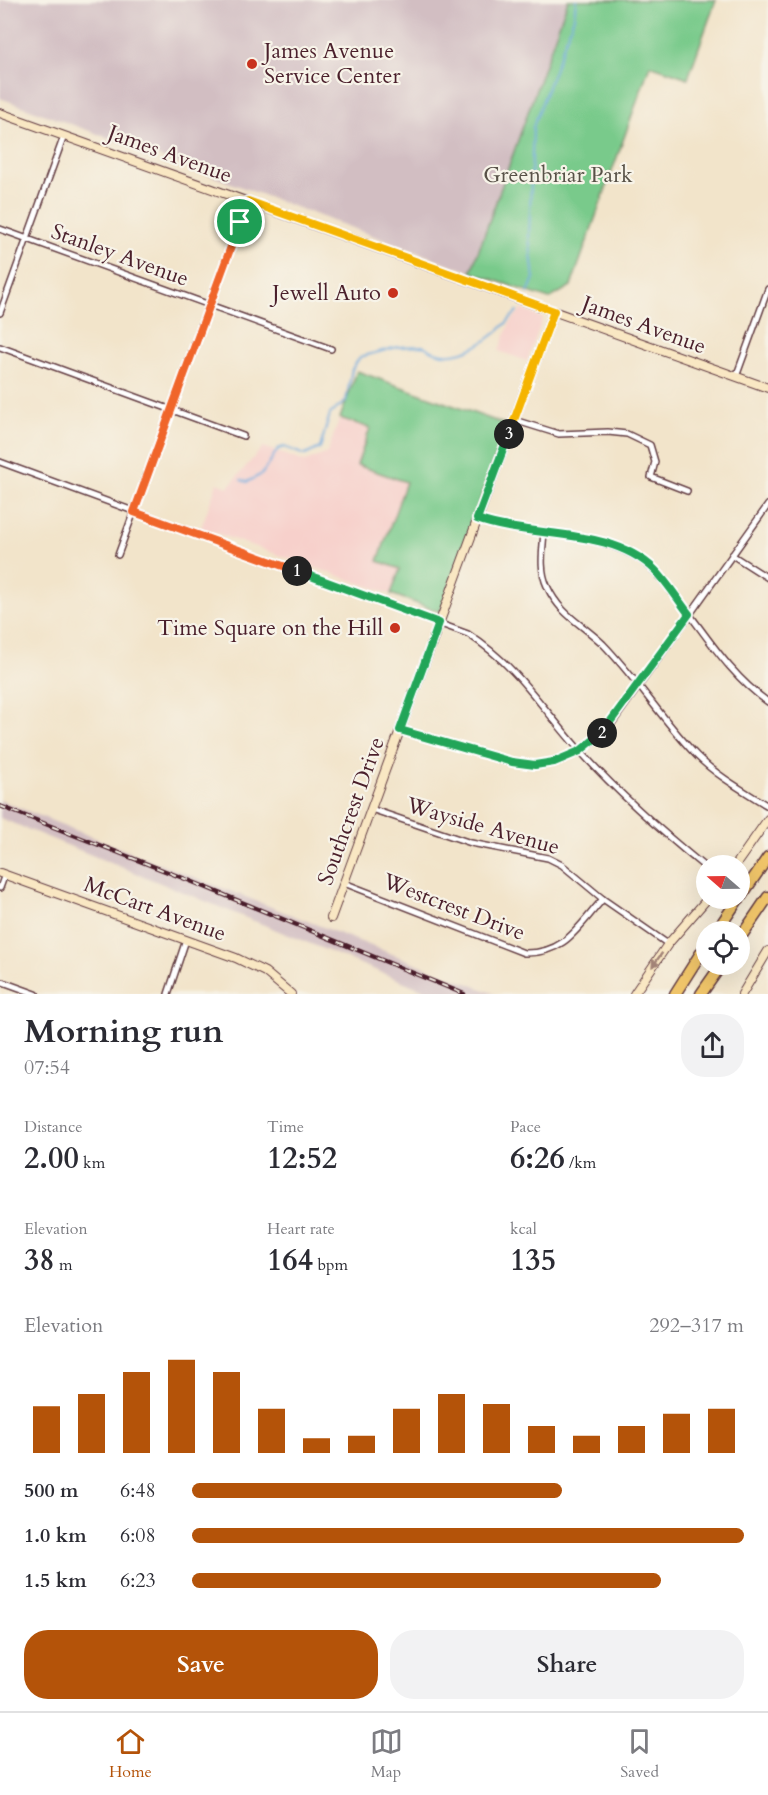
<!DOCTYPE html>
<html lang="en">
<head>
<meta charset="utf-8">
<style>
  :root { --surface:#fff; --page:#f2f2f3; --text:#2b2b33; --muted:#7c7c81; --line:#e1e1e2; --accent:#b45309 }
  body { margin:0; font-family:Cardo,serif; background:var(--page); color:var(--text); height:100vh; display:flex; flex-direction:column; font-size:22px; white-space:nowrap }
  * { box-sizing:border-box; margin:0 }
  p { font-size:20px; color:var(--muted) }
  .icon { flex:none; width:33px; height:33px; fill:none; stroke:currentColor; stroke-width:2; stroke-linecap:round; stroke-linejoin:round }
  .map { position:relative; height:994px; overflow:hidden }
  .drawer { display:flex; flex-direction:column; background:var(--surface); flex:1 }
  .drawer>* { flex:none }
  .needle { width:39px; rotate:290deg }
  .controls { position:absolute; left:696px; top:855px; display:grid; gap:12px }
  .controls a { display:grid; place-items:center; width:54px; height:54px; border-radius:50%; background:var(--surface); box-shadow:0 6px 24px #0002; font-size:30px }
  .pin { position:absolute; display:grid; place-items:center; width:51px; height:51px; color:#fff; margin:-26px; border:3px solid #fff; border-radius:50%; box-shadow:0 2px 6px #0007 }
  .km { position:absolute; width:30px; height:30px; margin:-15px; border-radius:50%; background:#222; color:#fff; font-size:16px; line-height:30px; text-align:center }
  .round { display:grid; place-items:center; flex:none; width:63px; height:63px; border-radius:24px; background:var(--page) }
  .headline { display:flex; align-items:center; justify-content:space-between; height:102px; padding:0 24px }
  h1 { font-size:33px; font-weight:800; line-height:45px }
  .stats { display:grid; grid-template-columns:repeat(3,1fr); gap:9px; height:102px; padding:6px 24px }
  .stats div { display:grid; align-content:center }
  .stats b { font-size:30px; font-weight:800 }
  .stats small { font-size:16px; font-weight:400 }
  .stats p { font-size:16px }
  .chart { height:168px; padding:12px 24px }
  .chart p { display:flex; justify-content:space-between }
  .chart svg { width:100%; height:108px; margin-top:6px; stroke:var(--accent); stroke-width:6 }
  .primary-button { display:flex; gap:12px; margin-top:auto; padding:12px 24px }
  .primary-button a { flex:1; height:69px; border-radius:24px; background:var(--accent); color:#fff; font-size:24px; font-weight:800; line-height:69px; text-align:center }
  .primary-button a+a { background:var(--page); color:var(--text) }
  ul { padding:0 24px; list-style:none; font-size:20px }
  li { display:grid; grid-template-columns:96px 72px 1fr; align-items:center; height:45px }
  li i { height:15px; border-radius:8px; background:var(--accent) }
  .menu { display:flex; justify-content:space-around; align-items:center; height:84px; border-top:2px solid var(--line); background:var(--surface); font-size:16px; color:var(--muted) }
  .menu a { display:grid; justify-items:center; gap:3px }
  .menu .on { color:var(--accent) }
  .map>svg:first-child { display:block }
</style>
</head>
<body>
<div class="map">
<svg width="768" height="994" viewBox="0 0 768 994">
  <rect width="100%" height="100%" fill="#f7f3e8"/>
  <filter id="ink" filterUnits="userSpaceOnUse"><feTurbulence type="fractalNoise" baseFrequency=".0167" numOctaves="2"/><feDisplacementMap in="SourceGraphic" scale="12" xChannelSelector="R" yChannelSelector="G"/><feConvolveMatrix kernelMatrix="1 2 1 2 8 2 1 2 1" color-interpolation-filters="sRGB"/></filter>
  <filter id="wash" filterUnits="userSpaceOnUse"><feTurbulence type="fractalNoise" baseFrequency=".008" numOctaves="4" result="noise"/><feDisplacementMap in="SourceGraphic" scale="24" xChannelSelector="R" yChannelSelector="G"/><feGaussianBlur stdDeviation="1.35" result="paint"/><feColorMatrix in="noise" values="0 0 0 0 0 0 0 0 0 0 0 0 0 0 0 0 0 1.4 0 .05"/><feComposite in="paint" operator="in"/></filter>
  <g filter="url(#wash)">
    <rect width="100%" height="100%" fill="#f2e4ca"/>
    <g fill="#f7d0cb">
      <path d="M521 309 543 318 527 361 499 351 509 325Z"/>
      <path d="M340 418 370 428 358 465 406 482 378 561 400 569 391 594 201 528 217 483 228 487 263 447 305 462 327 453Z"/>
    </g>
    <g fill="#d2bec2">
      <path d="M0 0H568L471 272 0 98Z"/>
      <path d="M0 800 155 862 495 994H434L0 818Z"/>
    </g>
    <g fill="#79ca8b" stroke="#62745b" stroke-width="1.5">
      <path d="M568 0H716L688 78 650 65 571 286 549 299 471 272Z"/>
      <path d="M357 371 507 425 440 612 391 594 400 569 378 561 406 482 357 465 370 428 340 418Z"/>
    </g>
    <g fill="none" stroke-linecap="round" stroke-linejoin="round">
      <g stroke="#6ca8dd" stroke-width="2">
        <path d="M528 293 534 278 529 237 533 127 574 17 576 0"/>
        <path d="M241 480 247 482 262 474 278 449 284 447 305 455 320 448 330 414 346 401 352 369 360 357 397 347 424 346C456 370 497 336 517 311"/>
      </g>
    </g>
  </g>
  <g filter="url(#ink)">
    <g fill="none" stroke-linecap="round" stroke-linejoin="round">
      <g stroke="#633d43" stroke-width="8">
        <g id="street">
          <path d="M0 229 331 349"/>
          <path d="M0 313 64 136"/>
          <path d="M0 347 243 436"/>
          <path d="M736 377 768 289"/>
          <path d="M514 420 559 434 608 432 627 434 650 445 655 462 651 477 687 491"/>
          <path d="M0 462 468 634C519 667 542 709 582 753 620 795 662 832 706 868"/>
          <path d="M477 519C529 538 582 528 633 555 654 566 666 585 681 603 708 638 731 676 768 702"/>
          <path d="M544 531C543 549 539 569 547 586 560 615 581 623 603 644 637 679 663 721 697 756 717 776 744 791 768 806"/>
          <path d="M118 555 247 201"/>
          <path d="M732 555 768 578"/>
          <path d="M400 730 512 762 535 765 554 762 581 751 608 729 768 505"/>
          <path d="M371 809 471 843 548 858 562 865 603 899 668 944"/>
          <path d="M344 883 524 953C565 954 578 927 603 899"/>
          <path d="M0 888 5 874"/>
          <path d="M0 981 36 994"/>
          <path d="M168 994 186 940"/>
        </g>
      </g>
      <g stroke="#633d43" stroke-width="10">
        <g id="secondary">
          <path d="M0 113 768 388"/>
          <path d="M735 866 768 819"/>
          <path d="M0 873 236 958 265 972 291 994"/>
          <path d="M331 918 554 311"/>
          <path d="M634 994 668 944 708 898"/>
          <path d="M742 994 768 951"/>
        </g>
      </g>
      <g stroke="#633d43" stroke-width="13">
        <g id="highway">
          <path d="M740 898 768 857"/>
          <path d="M716 932 739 898"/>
          <path d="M740 938 768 897"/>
          <path d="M675 994 706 945"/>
          <path d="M701 994 722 964"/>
        </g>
      </g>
      <use href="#street" stroke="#fff" stroke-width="5"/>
      <use href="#secondary" stroke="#f9e7c3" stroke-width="8"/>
      <use href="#highway" stroke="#efc469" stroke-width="10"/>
      <g stroke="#4a1f2b" stroke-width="4.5">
        <path id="rail" d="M0 806 188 880 464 994"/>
      </g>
      <use href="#rail" stroke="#f7f3e8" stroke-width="2" stroke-dasharray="7" stroke-linecap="butt"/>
    </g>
    <defs><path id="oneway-solid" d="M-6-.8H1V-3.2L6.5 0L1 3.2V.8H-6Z" transform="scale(1.5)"/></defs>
    <use fill="#a28377" href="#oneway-solid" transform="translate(657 960) rotate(126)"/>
  </g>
  <g fill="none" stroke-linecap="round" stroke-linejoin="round" filter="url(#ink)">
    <g stroke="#fff" stroke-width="12">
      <path id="split-1" d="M240 222 134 512 297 571"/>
    </g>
    <g stroke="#fff" stroke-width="12">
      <path id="split-2" d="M297 571 439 623 400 730 512 762 535 765 554 762 580 751 602 733"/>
    </g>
    <g stroke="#fff" stroke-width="12">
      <path id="split-3" d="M509 434 477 519C532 539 611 526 655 570 668 583 678 600 689 614L602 733"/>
    </g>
    <g stroke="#fff" stroke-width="12">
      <path id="split-4" d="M240 222 248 201 554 311 509 434"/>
    </g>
    <use href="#split-1" stroke="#f0652b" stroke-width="8"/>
    <use href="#split-2" stroke="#22a559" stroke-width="8"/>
    <use href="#split-3" stroke="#22a559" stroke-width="8"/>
    <use href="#split-4" stroke="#f5b400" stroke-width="8"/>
  </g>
  <g fill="#c8321e" stroke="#f7f3e8" stroke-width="2">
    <circle cx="252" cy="64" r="6"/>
    <circle cx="393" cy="293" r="6"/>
    <circle cx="395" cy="628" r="6"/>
  </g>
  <g text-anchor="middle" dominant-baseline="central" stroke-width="4.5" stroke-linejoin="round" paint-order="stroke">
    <g font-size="22" fill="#4a1f2b" stroke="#f7f3e8" text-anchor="end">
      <text x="264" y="51" text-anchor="start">James Avenue<tspan x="264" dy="25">Service Center</tspan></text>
      <text x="381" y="293">Jewell Auto</text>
      <text x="383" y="628">Time Square on the Hill</text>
    </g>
    <g font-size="22" fill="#4a1f2b" stroke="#f7f3e8">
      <text transform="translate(170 154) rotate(20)">James Avenue</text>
      <text transform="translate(120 255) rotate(20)">Stanley Avenue</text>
      <text transform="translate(644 325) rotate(20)">James Avenue</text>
      <text transform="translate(351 811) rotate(-70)">Southcrest Drive</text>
      <text transform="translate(483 826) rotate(16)">Wayside Avenue</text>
      <text transform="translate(454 907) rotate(21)">Westcrest Drive</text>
      <text transform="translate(155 909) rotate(20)">McCart Avenue</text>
    </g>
    <g font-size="22" fill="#585248" stroke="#f7f3e8">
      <text x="558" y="175">Greenbriar Park</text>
    </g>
  </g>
</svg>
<div class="controls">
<a><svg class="needle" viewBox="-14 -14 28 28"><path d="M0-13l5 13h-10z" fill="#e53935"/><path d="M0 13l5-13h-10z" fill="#7c7c81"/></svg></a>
<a><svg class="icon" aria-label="locate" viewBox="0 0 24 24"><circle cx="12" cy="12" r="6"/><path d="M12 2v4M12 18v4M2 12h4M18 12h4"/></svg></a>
</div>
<div class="pin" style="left:240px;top:222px;background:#1e9e55"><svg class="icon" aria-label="arrive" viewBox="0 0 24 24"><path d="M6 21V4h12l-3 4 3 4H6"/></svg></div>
<b class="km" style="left:297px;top:571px">1</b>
<b class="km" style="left:602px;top:733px">2</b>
<b class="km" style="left:509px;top:434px">3</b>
</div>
<section class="drawer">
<div class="headline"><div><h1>Morning run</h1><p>07:54</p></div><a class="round"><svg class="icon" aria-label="share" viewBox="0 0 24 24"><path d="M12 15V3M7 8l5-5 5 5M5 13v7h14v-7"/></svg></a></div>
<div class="stats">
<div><p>Distance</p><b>2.00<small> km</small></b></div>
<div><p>Time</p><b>12:52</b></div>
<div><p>Pace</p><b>6:26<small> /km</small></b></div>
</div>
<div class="stats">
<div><p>Elevation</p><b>38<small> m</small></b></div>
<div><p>Heart rate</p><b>164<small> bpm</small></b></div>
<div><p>kcal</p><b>135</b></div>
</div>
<div class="chart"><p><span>Elevation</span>292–317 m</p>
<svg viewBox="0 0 160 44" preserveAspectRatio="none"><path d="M5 44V25M15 44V20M25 44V11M35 44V6M45 44V11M55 44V26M65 44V38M75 44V37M85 44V26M95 44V20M105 44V24M115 44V33M125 44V37M135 44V33M145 44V28M155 44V26"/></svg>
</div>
<ul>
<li><b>500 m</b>6:48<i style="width:67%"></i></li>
<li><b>1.0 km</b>6:08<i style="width:100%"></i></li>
<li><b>1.5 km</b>6:23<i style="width:85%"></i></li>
</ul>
<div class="primary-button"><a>Save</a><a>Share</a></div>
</section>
<nav class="menu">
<a class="on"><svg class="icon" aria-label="home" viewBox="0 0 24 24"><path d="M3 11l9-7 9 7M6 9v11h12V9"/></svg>Home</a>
<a><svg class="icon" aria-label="map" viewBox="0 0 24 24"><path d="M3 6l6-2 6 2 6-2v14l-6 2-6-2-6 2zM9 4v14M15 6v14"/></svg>Map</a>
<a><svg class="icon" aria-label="saved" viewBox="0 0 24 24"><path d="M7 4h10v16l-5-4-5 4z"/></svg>Saved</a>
</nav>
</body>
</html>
